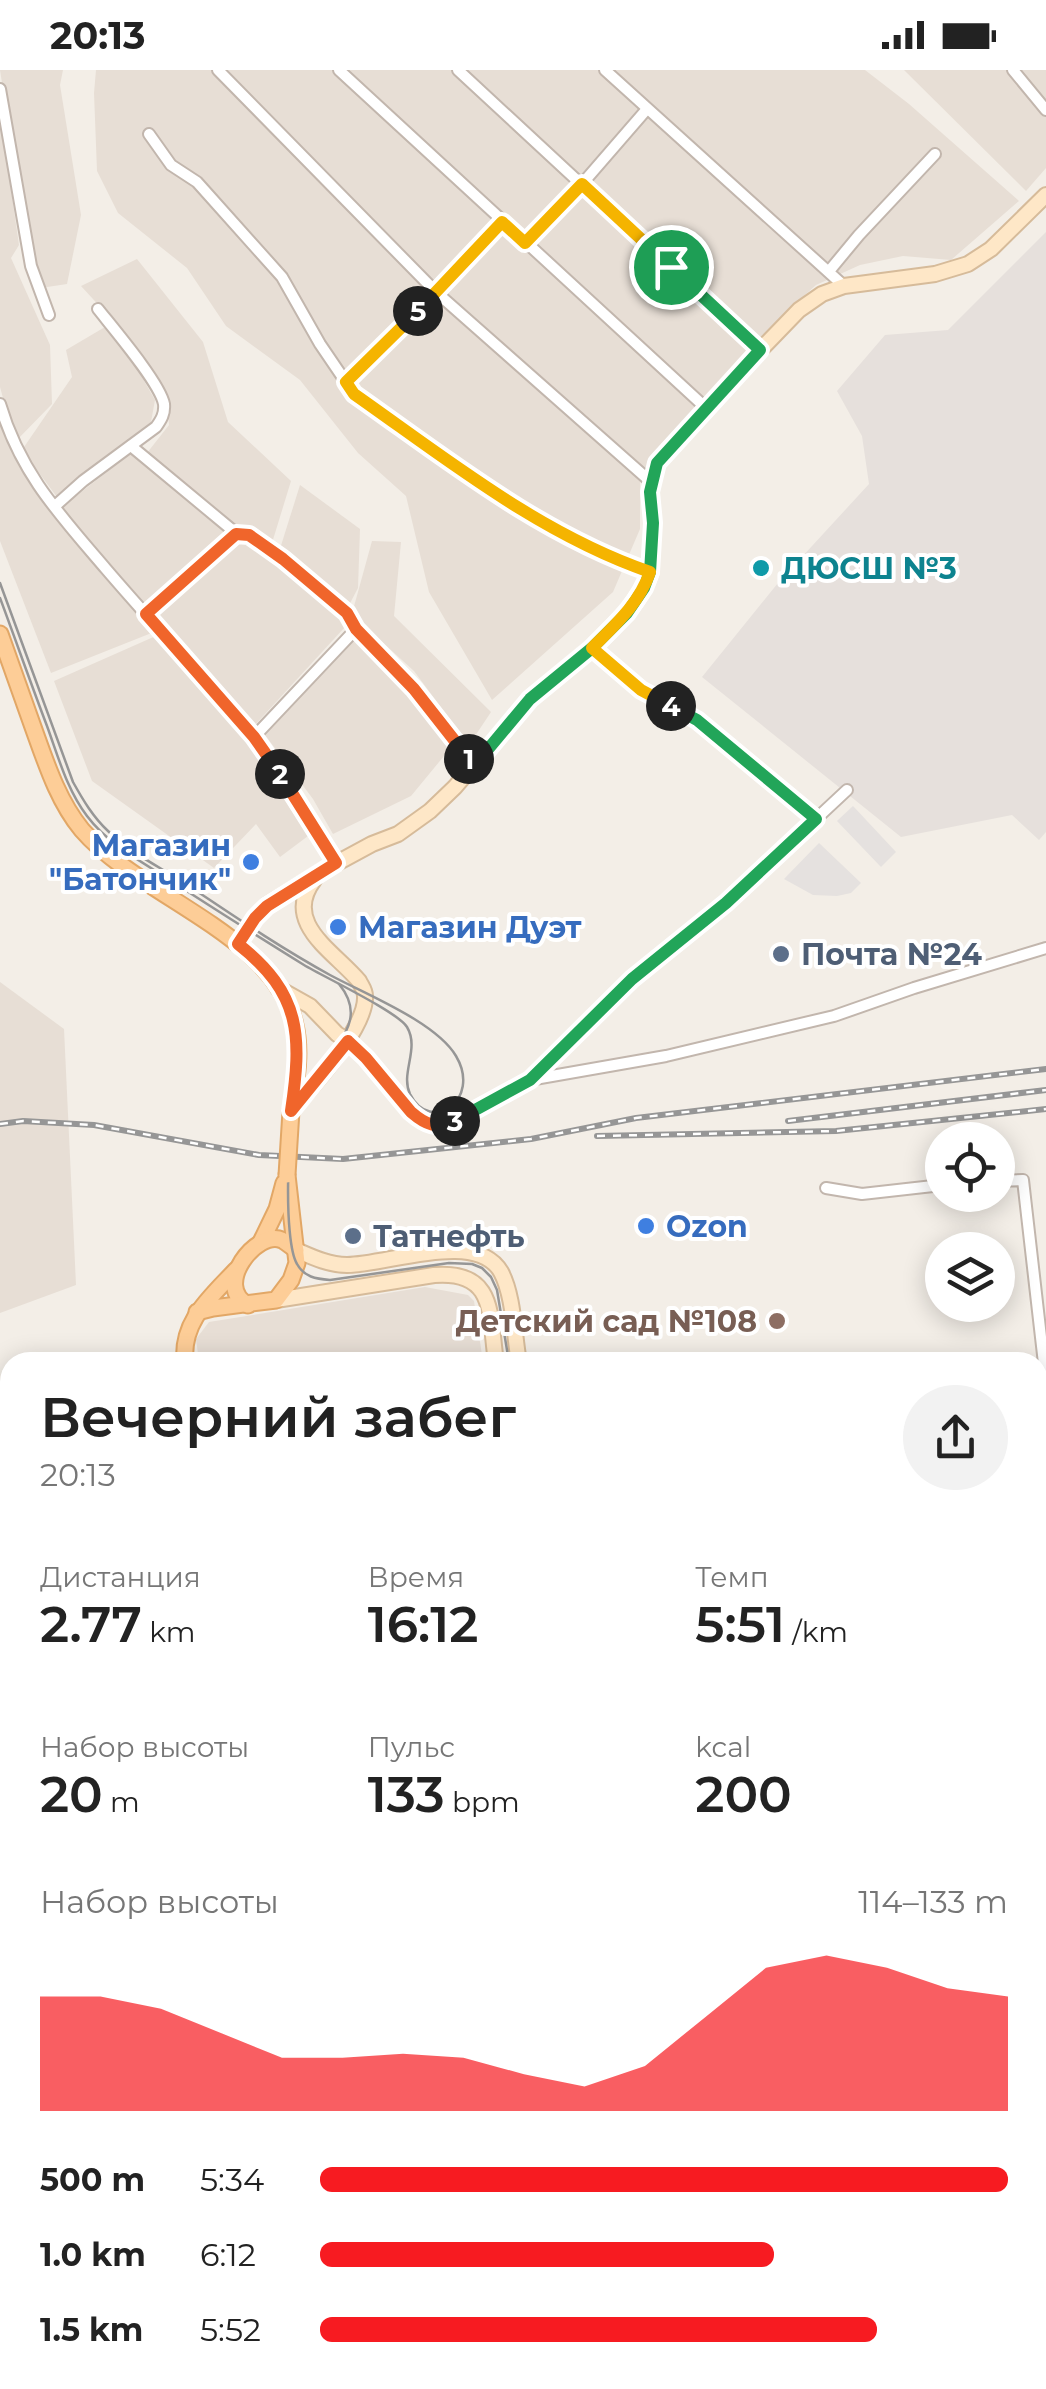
<!DOCTYPE html>
<html lang="ru">
<head>
<meta charset="utf-8">
<style>
  :root { --surface:#fff; --page:#f2f2f2; --text:#222; --muted:#767676; --accent:#f71b21 }
  body { margin:0; font-family:Montserrat,sans-serif; background:var(--page); color:var(--text); height:100vh; display:flex; flex-direction:column; font-size:38px; white-space:nowrap }
  * { box-sizing:border-box; margin:0 }
  p { font-size:32px; color:var(--muted) }
  .icon { flex:none; width:55px; height:55px; fill:none; stroke:currentColor; stroke-width:2; stroke-linecap:round; stroke-linejoin:round }
  .map { position:relative; flex:1; overflow:hidden }
  .drawer { position:absolute; left:0px; top:1282px; width:1048px; height:1038px; display:flex; flex-direction:column; background:var(--surface); border-radius:30px 30px 0 0; box-shadow:0 5px 25px #0003 }
  .drawer>* { flex:none }
  .controls { position:absolute; left:925px; top:1052px; display:grid; gap:20px }
  .controls a { display:grid; place-items:center; width:90px; height:90px; border-radius:50%; background:var(--surface); box-shadow:0 5px 25px #0003; font-size:50px }
  .pin { position:absolute; display:grid; place-items:center; width:85px; height:85px; color:#fff; margin:-42px; border:5px solid #fff; border-radius:50%; box-shadow:0 2px 10px #0007 }
  .km { position:absolute; width:50px; height:50px; margin:-25px; border-radius:50%; background:#222; color:#fff; font-size:28px; line-height:50px; text-align:center }
  .round { display:grid; place-items:center; flex:none; width:105px; height:105px; border-radius:52px; background:var(--page) }
  .overview { display:flex; align-items:center; justify-content:space-between; height:170px; padding:0 40px }
  h1 { font-size:55px; font-weight:600; line-height:75px }
  .figures { display:grid; grid-template-columns:repeat(3,1fr); gap:15px; height:170px; padding:10px 40px }
  .figures div { display:grid; align-content:center }
  .figures b { font-size:50px; font-weight:600 }
  .figures small { font-size:28px; font-weight:400 }
  .figures p { font-size:28px }
  .chart { height:280px; padding:20px 40px }
  .chart p { display:flex; justify-content:space-between }
  .chart svg { width:100%; height:180px; margin-top:10px; fill:var(--accent); opacity:.7 }
  ul { padding:0 40px; list-style:none; font-size:32px }
  li { display:grid; grid-template-columns:160px 120px 1fr; align-items:center; height:75px }
  li i { height:25px; border-radius:12px; background:var(--accent) }
  .status { display:flex; justify-content:space-between; align-items:center; height:70px; padding:0 50px; background:var(--surface); direction:ltr }
  .status svg { height:28px; fill:currentColor }
  .map>svg:first-child { display:block }
</style>
</head>
<body>
<div class="status"><b>20:13</b><svg viewBox="0 0 49 12"><path d="M0 12V9h3v3zM5 12V6h3v6zM10 12V3h3v9zM15 12V0h3v12zM26 1h20v11H26zM47 4h2v5h-2z"/></svg></div>
<div class="map">
<svg width="1046" height="2319" viewBox="0 0 1046 2319">
  <rect width="100%" height="100%" fill="#f3eee7"/>
  <g fill="#e7ded5">
    <path d="M0 0H63L60 15 81 145 67 214 34 219Z"/>
    <path d="M96 0H865L909 34 1019 131 951 190 903 186 860 195 816 215 785 243 734 295 652 384 640 413V459L613 522 492 630 429 522 406 426 358 383 300 310 226 256 187 198 118 143 97 101 94 23Z"/>
    <path d="M904 0H1046V98L1026 121Z"/>
    <path d="M0 43 19 175 11 188 50 275 52 334 15 372 0 317Z"/>
    <path d="M137 189 203 272 228 352 291 411 272 473 239 461 147 383 169 355 167 332 104 241 81 216Z"/>
    <path d="M105 257 139 302 155 330 151 352 57 427 22 380 72 307 66 280Z"/>
    <path d="M0 343 9 372 45 433 154 562 51 603 0 471Z"/>
    <path d="M136 379 231 465 148 541 61 438Z"/>
    <path d="M300 415 360 459 358 518 348 537 279 482Z"/>
    <path d="M236 470 249 471 332 533 345 557 253 657 156 543Z"/>
    <path d="M372 471 401 472 394 546 491 642 469 675 414 601 357 549 353 540Z"/>
    <path d="M359 557 404 600 453 675 411 726 333 764 313 729 265 665 293 630Z"/>
    <path d="M158 565 236 654 308 766 280 787 256 754 214 798 92 711 54 611Z"/>
    <path d="M0 912 64 959 76 1215 0 1243Z"/>
    <path d="M425 1217 468 1225 474 1231 483 1292H199L196 1269 209 1252Z"/>
    <path d="M1046 1353V2214L1038 2215V1354Z"/>
    <path d="M10 1541V1927L0 1862V1543Z"/>
    <path d="M10 2016V2310H331L333 2317 320 2319H0V2017Z"/>
    <path d="M1046 2259V2319H675L674 2312 686 2310H1038V2260Z"/>
  </g>
  <path fill="#e6e0dc" d="M1046 162V762L1039 770 1012 745 901 767 702 607 778 513 869 414 862 366 837 321 885 265 948 260Z"/>
  <g fill="#e5e1df">
    <path d="M853 736 896 782 881 797 837 751Z"/>
    <path d="M819 773 861 813 851 823 837 826 813 825 784 809Z"/>
  </g>
  <g fill="none" stroke-linecap="round" stroke-linejoin="round">
    <g stroke="#c2b6ad" stroke-width="14">
      <g id="street">
        <path d="M218 0 436 222 651 412"/>
        <path d="M339 0 706 338"/>
        <path d="M458 0 760 280"/>
        <path d="M605 0 844 216"/>
        <path d="M1013 0 1046 40"/>
        <path d="M0 19 31 196 49 245"/>
        <path d="M149 64 171 95 197 112 282 207 320 274 354 324 507 431 577 471 650 502"/>
        <path d="M525 173 582 114 647 39"/>
        <path d="M830 200 859 165 935 84"/>
        <path d="M346 312 436 222 502 152"/>
        <path d="M0 334C20 403 60 445 106 499 154 555 205 609 252 665 284 705 309 750 336 793"/>
        <path d="M131 376 237 464 249 465 283 489 347 543 356 559 414 619 474 695"/>
        <path d="M55 436 83 411 156 357C161 350 165 344 164 334 160 313 113 258 98 239"/>
        <path d="M146 545 237 464"/>
        <path d="M591 578 641 620 697 651 816 749"/>
        <path d="M254 667 356 559"/>
        <path d="M348 971 367 988 411 1042 428 1055 441 1056 468 1045 529 1010 666 986 834 946 914 918 1046 878"/>
        <path d="M530 1009 633 909 726 833 847 720"/>
        <path d="M998 1111 1023 1110 1046 1311"/>
        <path d="M826 1118 862 1124 942 1115"/>
        <path d="M0 1548 10 1546"/>
        <path d="M1038 1854 1046 1852"/>
        <path d="M0 1860 10 1924"/>
      </g>
    </g>
    <g stroke="#d6bb9a" stroke-width="18">
      <g id="secondary">
        <path d="M238 874 255 848 267 835 324 800 372 774 398 764 430 741 455 717 530 629 591 578 627 543 644 518 650 502 653 453 650 422 657 393 738 303 799 240 822 224 844 216 935 204 968 194 991 179 1046 125"/>
        <path d="M278 918 310 936 337 964 348 971"/>
        <path d="M291 1041C311 1017 367 958 365 926 365 920 362 917 359 911 335 882 281 853 314 810"/>
        <path d="M296 1180C312 1187 329 1195 347 1195 387 1195 477 1159 501 1202 514 1226 514 1266 519 1292"/>
        <path d="M276 1230 434 1205C497 1200 489 1246 496 1292"/>
        <path d="M1038 1339 1046 1338"/>
        <path d="M0 2005 10 2003"/>
        <path d="M1038 2222 1046 2221"/>
        <path d="M1038 2255 1046 2253"/>
        <path d="M663 2310 664 2319"/>
        <path d="M407 2319 464 2310"/>
        <path d="M591 2319 653 2310"/>
      </g>
    </g>
    <g stroke="#e2a766" stroke-width="19">
      <g id="primary">
        <path d="M0 564C11 595 22 626 33 657 46 693 58 731 82 760 139 826 272 864 294 951 302 981 296 1011 291 1041"/>
        <path d="M261 1172 277 1139 284 1113"/>
        <path d="M248 1235C212 1216 257 1159 282 1170 283 1170 295 1179 296 1180"/>
        <path d="M197 1242 213 1238 276 1230 291 1210 297 1193 287 1105"/>
        <path d="M185 1292C181 1251 210 1228 236 1200"/>
        <path d="M341 2310 342 2319"/>
      </g>
    </g>
    <use href="#street" stroke="#fff" stroke-width="10"/>
    <use href="#secondary" stroke="#fee7c7" stroke-width="14"/>
    <use href="#primary" stroke="#fdcd97" stroke-width="15"/>
    <g stroke="#969696" stroke-width="2.5">
      <path d="M0 513 73 712C83 730 93 747 108 761 129 782 158 796 183 812 231 844 279 877 330 905 365 924 436 952 456 986 482 1030 431 1065 410 1024 400 1003 420 979 407 957 398 942 324 907 304 895 259 867 214 839 170 810 140 791 108 774 87 746 67 720 58 686 47 656 31 614 16 571 0 528"/>
      <path d="M339 914C348 925 353 936 350 950 344 977 310 1000 298 1026 287 1050 283 1171 297 1194 304 1207 316 1209 330 1210L449 1193 472 1194 482 1198 491 1207 497 1220 509 1292"/>
      <path d="M1038 2243 1046 2241"/>
      <path d="M534 2316 578 2310"/>
      <path d="M480 2319 545 2310"/>
    </g>
    <g stroke="#969696" stroke-width="6">
      <g id="rail">
        <path d="M788 1051 1046 1020"/>
        <path d="M0 1054 23 1051 94 1055 259 1085 343 1089 531 1069 636 1048 1046 999"/>
        <path d="M597 1066 836 1061 1046 1039"/>
      </g>
    </g>
    <use href="#rail" stroke="#fff" stroke-width="2.5" stroke-dasharray="8" stroke-linecap="butt"/>
    <g stroke="#e2a766" stroke-width="19" stroke-linecap="butt">
      <path id="primary-bridge" d="M287 1105 291 1041"/>
    </g>
    <use href="#primary-bridge" stroke="#fdcd97" stroke-width="15"/>
  </g>
  <g fill="none" stroke-linecap="round" stroke-linejoin="round">
    <g stroke="#fff" stroke-width="20">
      <path id="split-1" d="M469 689 474 696 530 629 592 578 627 543 644 518 650 502 653 453 650 422 657 393 760 280 671 197"/>
    </g>
    <g stroke="#fff" stroke-width="20">
      <path id="split-2" d="M280 704 254 667 146 544 236 464 249 465 283 489 347 543 356 559 414 619 469 689"/>
    </g>
    <g stroke="#fff" stroke-width="20">
      <path id="split-3" d="M280 704 336 793 267 836 255 848 238 874C302 924 302 967 291 1041L348 971 366 988 411 1042C426 1055 436 1059 455 1051"/>
    </g>
    <g stroke="#fff" stroke-width="20">
      <path id="split-4" d="M455 1051 530 1010 632 909 726 833 816 749 697 650 671 636"/>
    </g>
    <g stroke="#fff" stroke-width="20">
      <path id="split-5" d="M418 241 346 312 354 324C448 390 540 464 650 502 639 534 615 555 592 578L641 620 671 636"/>
    </g>
    <g stroke="#fff" stroke-width="20">
      <path id="split-6" d="M418 241 502 152 525 173 582 114 671 197"/>
    </g>
    <use href="#split-1" stroke="#22a559" stroke-width="12"/>
    <use href="#split-2" stroke="#f0652b" stroke-width="12"/>
    <use href="#split-3" stroke="#f0652b" stroke-width="12"/>
    <use href="#split-4" stroke="#22a559" stroke-width="12"/>
    <use href="#split-5" stroke="#f5b400" stroke-width="12"/>
    <use href="#split-6" stroke="#f5b400" stroke-width="12"/>
  </g>
  <circle fill="#0f9aa8" stroke="#fff" stroke-width="4" cx="761" cy="498" r="10"/>
  <g fill="#3f7fe0" stroke="#fff" stroke-width="4">
    <circle cx="251" cy="792" r="10"/>
    <circle cx="338" cy="857" r="10"/>
    <circle cx="646" cy="1156" r="10"/>
  </g>
  <g fill="#5c6f8a" stroke="#fff" stroke-width="4">
    <circle cx="781" cy="884" r="10"/>
    <circle cx="353" cy="1166" r="10"/>
  </g>
  <circle fill="#8d6e63" stroke="#fff" stroke-width="4" cx="777" cy="1251" r="10"/>
  <g text-anchor="middle" dominant-baseline="central" stroke-width="8" stroke-linejoin="round" paint-order="stroke">
    <g font-size="30" font-weight="bold" fill="#0d838f" stroke="#fff" text-anchor="start">
      <text x="781" y="498">ДЮСШ №3</text>
    </g>
    <g font-size="30" font-weight="bold" fill="#366cbe" stroke="#fff" text-anchor="start">
      <text x="231" y="775" text-anchor="end">Магазин<tspan x="231" dy="34">"Батончик"</tspan></text>
      <text x="358" y="857">Магазин Дуэт</text>
      <text x="666" y="1156">Ozon</text>
    </g>
    <g font-size="30" font-weight="bold" fill="#4e5e75" stroke="#fff" text-anchor="start">
      <text x="801" y="884">Почта №24</text>
      <text x="373" y="1166">Татнефть</text>
    </g>
    <g font-size="30" font-weight="bold" fill="#785e54" stroke="#fff" text-anchor="end">
      <text x="757" y="1251">Детский сад №108</text>
    </g>
  </g>
</svg>
<div class="controls">
<a><svg class="icon" aria-label="locate" viewBox="0 0 24 24"><circle cx="12" cy="12" r="6"/><path d="M12 2v4M12 18v4M2 12h4M18 12h4"/></svg></a>
<a><svg class="icon" aria-label="layers" viewBox="0 0 24 24"><path d="M12 4l9 5-9 5-9-5zM3 14l9 5 9-5"/></svg></a>
</div>
<div class="pin" style="left:671px;top:197px;background:#1e9e55"><svg class="icon" aria-label="arrive" viewBox="0 0 24 24"><path d="M6 21V4h12l-3 4 3 4H6"/></svg></div>
<b class="km" style="left:469px;top:689px">1</b>
<b class="km" style="left:280px;top:704px">2</b>
<b class="km" style="left:455px;top:1051px">3</b>
<b class="km" style="left:671px;top:636px">4</b>
<b class="km" style="left:418px;top:241px">5</b>
<section class="drawer">
<div class="overview"><div><h1>Вечерний забег</h1><p>20:13</p></div><a class="round"><svg class="icon" aria-label="share" viewBox="0 0 24 24"><path d="M12 15V3M7 8l5-5 5 5M5 13v7h14v-7"/></svg></a></div>
<div class="figures">
<div><p>Дистанция</p><b>2.77<small> km</small></b></div>
<div><p>Время</p><b>16:12</b></div>
<div><p>Темп</p><b>5:51<small> /km</small></b></div>
</div>
<div class="figures">
<div><p>Набор высоты</p><b>20<small> m</small></b></div>
<div><p>Пульс</p><b>133<small> bpm</small></b></div>
<div><p>kcal</p><b>200</b></div>
</div>
<div class="chart"><p><span>Набор высоты</span>114–133 m</p>
<svg viewBox="0 0 160 44" preserveAspectRatio="none"><path d="M0 44V16L10 16L20 19L30 25L40 31L50 31L60 30L70 31L80 35L90 38L100 33L110 21L120 9L130 6L140 9L150 14L160 16V44z"/></svg>
</div>
<ul>
<li><b>500 m</b>5:34<i style="width:100%"></i></li>
<li><b>1.0 km</b>6:12<i style="width:66%"></i></li>
<li><b>1.5 km</b>5:52<i style="width:81%"></i></li>
</ul>
</section>
</div>
</body>
</html>
